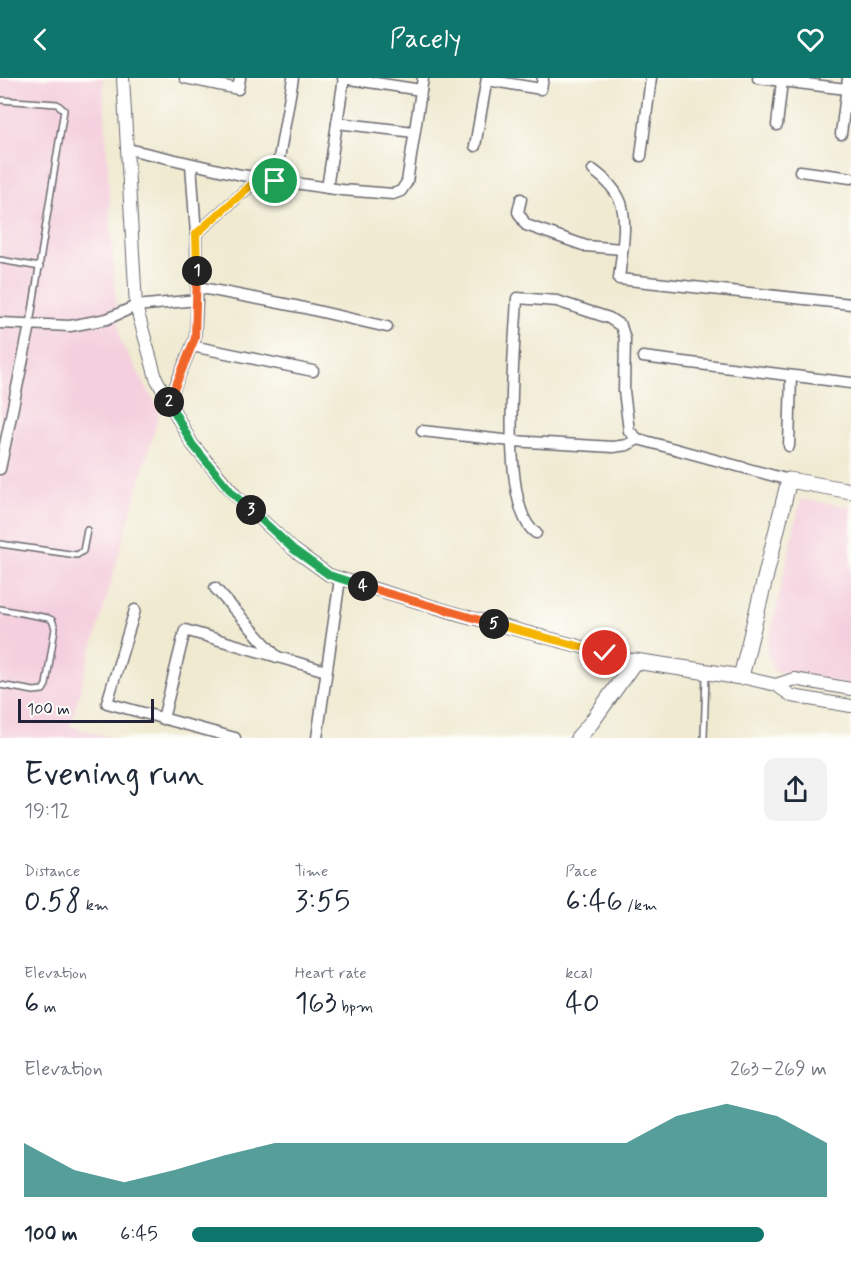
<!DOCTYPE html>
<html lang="en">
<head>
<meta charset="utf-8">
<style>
  :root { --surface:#fff; --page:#f2f2f3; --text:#1f2937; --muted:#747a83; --accent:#0f766e }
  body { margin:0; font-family:Mynerve,sans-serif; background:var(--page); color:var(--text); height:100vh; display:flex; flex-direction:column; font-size:22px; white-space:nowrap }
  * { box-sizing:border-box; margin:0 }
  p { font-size:20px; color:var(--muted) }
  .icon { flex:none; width:33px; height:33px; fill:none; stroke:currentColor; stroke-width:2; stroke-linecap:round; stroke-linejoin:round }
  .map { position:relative; height:660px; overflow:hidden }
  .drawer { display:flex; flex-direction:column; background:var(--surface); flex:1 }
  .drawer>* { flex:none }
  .scale { position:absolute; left:18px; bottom:15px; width:136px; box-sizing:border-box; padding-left:6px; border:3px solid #22223b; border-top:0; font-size:16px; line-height:21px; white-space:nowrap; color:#22223b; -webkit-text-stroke:4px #fdfcf7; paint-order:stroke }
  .pin { position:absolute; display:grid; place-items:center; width:51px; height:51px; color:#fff; margin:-26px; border:3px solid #fff; border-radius:50%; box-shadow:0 2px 6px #0007 }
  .km { position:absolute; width:30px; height:30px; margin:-15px; border-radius:50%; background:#222; color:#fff; font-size:16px; line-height:30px; text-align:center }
  .round { display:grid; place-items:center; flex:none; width:63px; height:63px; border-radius:12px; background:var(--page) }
  .headline { display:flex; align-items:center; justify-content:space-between; height:102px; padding:0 24px }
  h1 { font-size:33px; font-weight:600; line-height:45px }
  .stats { display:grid; grid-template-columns:repeat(3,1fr); gap:9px; height:102px; padding:6px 24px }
  .stats div { display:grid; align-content:center }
  .stats b { font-size:30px; font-weight:600 }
  .stats small { font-size:16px; font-weight:400 }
  .stats p { font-size:16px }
  .chart { height:168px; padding:12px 24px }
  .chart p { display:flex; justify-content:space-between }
  .chart svg { width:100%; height:108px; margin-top:6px; fill:var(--accent); opacity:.7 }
  ul { padding:0 24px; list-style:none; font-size:20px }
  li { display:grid; grid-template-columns:96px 72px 1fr; align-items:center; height:45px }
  li i { height:15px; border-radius:8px; background:var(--accent) }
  header { display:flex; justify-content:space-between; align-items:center; height:78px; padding:0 24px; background:var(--accent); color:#fff; font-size:27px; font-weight:600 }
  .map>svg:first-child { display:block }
</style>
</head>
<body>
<header><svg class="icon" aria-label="back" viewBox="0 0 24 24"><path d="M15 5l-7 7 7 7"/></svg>Pacely<svg class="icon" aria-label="heart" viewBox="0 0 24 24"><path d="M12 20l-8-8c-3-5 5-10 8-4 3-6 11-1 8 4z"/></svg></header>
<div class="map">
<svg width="851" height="660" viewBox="0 0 851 660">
  <rect width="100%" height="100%" fill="#fdfcf7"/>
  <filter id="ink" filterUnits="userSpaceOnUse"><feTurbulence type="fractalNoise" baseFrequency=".0167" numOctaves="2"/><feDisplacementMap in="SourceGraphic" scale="12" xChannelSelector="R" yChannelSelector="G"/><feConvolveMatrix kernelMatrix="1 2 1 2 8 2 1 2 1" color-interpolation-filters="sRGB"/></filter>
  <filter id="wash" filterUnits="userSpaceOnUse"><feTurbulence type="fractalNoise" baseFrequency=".008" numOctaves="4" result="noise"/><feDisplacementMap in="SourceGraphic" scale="24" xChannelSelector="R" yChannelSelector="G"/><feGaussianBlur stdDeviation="1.35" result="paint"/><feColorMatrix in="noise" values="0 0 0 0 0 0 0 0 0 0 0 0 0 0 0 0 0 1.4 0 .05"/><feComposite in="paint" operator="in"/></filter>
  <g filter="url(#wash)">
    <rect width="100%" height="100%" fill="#f0ead1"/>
    <g fill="#f4cfdd">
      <path d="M0 0H103L114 203 121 264 160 333 70 648 114 660H0Z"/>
      <path d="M801 421 851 429V607L774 593 766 574Z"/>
    </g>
  </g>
  <g filter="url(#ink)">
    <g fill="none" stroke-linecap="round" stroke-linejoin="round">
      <g stroke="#6a6870" stroke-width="8">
        <g id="service">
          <path d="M0 22 57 26 64 32 30 246"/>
          <path d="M0 182 40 189"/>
          <path d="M0 466 77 477 83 473 87 452"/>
          <path d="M0 531 48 540 52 542 55 550 46 607 43 612 34 613 0 607"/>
          <path d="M704 660 706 597"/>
        </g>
      </g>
      <g stroke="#6a6870" stroke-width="13">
        <g id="minor">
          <path d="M185 0 238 11 240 0"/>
          <path d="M343 0 421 12"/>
          <path d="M758 0 846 11"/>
          <path d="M487 2 541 11 543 0"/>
          <path d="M337 45 414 54"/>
          <path d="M777 47 782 3"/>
          <path d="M841 56 848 0"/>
          <path d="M475 68 487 0"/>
          <path d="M128 71 241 97 342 112 393 116 401 113 407 104 423 0"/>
          <path d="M641 78 651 0"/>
          <path d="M593 92C604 100 616 111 621 125 628 146 621 179 619 201L851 226"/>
          <path d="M800 93 851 100"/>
          <path d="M275 103 293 0"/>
          <path d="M327 110 344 0"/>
          <path d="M521 121 518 134 526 147 586 168 622 171"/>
          <path d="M196 156 259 100"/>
          <path d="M197 209 300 229 387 249"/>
          <path d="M0 245 70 248 107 241 136 228 197 222"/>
          <path d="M192 268 313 293"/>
          <path d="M643 279 851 305"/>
          <path d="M169 323 195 260 197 222 196 156 191 86"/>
          <path d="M422 353 512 363 613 369 627 367 638 361"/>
          <path d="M789 368 791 298"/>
          <path d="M0 391 30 247"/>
          <path d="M536 455C498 431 515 264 517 220L557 223 609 240 621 248 625 261 624 313 629 353 638 361 789 402"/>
          <path d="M215 510 277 579"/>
          <path d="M135 532 107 625 235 660"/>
          <path d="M163 641 185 552 326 593"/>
          <path d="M317 660 340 501"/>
        </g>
      </g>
      <g stroke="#6a6870" stroke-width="14">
        <g id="tertiary">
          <path d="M123 0 136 228 156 300 192 366 235 417 293 471 329 497 461 537 635 583"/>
          <path d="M741 599 776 607 792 618 851 628"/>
          <path d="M776 607 794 601 851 611"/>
        </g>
      </g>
      <g stroke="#6a6870" stroke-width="17">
        <path id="secondary" d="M578 660 591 645 635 583 741 599 789 402 851 413"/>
      </g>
      <use href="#service" stroke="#fff" stroke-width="5"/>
      <use href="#minor" stroke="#fff" stroke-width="10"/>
      <use href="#tertiary" stroke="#fff" stroke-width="12"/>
      <use href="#secondary" stroke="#fff" stroke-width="15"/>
    </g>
  </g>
  <g fill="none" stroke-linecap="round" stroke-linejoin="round" filter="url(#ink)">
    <g stroke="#fff" stroke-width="12">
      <path id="split-1" d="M197 193 196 156 259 100 275 103"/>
    </g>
    <g stroke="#fff" stroke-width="12">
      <path id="split-2" d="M169 324 195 260 197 193"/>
    </g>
    <g stroke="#fff" stroke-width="12">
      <path id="split-3" d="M169 324 192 366 234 417 251 432"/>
    </g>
    <g stroke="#fff" stroke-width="12">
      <path id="split-4" d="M251 432 293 471 329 497 363 508"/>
    </g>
    <g stroke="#fff" stroke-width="12">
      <path id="split-5" d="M363 508 494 546"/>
    </g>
    <g stroke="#fff" stroke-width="12">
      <path id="split-6" d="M494 546 605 575"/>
    </g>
    <use href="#split-1" stroke="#f5b400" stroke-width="8"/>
    <use href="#split-2" stroke="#f0652b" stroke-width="8"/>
    <use href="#split-3" stroke="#22a559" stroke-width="8"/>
    <use href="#split-4" stroke="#22a559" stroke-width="8"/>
    <use href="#split-5" stroke="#f0652b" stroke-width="8"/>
    <use href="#split-6" stroke="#f5b400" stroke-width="8"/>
  </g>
</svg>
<div class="scale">100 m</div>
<div class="pin" style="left:275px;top:103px;background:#1e9e55"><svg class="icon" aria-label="arrive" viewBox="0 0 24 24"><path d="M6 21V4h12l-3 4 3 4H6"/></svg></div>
<div class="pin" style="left:605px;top:575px;background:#d93025"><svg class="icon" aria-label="check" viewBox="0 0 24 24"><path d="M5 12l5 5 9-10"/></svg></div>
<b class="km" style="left:197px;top:193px">1</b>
<b class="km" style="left:169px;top:324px">2</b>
<b class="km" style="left:251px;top:432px">3</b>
<b class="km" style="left:363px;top:508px">4</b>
<b class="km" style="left:494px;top:546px">5</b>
</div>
<section class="drawer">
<div class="headline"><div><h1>Evening run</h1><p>19:12</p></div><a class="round"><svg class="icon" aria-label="share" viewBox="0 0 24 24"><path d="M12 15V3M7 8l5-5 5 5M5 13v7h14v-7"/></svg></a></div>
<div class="stats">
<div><p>Distance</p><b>0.58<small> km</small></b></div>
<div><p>Time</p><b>3:55</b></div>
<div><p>Pace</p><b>6:46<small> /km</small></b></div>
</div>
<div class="stats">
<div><p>Elevation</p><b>6<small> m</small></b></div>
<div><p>Heart rate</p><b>163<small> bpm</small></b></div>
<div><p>kcal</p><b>40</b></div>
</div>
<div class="chart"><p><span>Elevation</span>263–269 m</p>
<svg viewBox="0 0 160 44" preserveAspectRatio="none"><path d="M0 44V22L10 33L20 38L30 33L40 27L50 22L60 22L70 22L80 22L90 22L100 22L110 22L120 22L130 11L140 6L150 11L160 22V44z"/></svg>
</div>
<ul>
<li><b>100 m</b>6:45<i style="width:90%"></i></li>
</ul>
</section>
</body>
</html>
